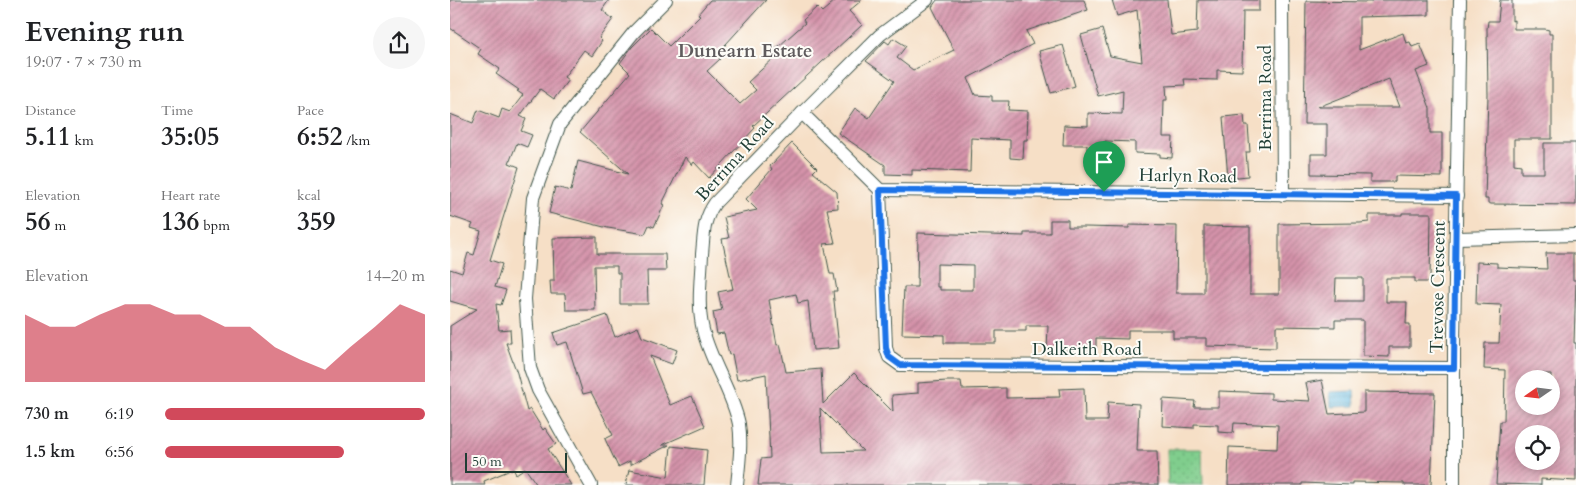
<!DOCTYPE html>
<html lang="en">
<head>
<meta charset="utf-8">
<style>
  :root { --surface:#fff; --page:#f6f6f6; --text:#202124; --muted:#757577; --accent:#d1495b }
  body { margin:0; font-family:Cardo,serif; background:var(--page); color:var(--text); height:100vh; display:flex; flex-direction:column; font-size:19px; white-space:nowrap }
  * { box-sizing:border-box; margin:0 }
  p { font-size:16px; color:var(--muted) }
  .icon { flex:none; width:28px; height:28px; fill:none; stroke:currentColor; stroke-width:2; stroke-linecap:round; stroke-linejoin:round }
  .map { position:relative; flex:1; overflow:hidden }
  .panel { display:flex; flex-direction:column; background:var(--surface); width:450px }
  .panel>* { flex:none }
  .needle { width:32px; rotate:256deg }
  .buttons { position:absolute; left:1065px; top:370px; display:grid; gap:10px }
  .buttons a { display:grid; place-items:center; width:45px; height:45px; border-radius:50%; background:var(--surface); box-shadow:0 2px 8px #0003; font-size:25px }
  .scale { position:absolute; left:15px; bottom:12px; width:102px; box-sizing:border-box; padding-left:5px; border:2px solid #1f3d34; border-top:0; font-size:14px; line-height:18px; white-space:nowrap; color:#1f3d34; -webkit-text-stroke:4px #fdfcf7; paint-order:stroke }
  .pin { position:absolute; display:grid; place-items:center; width:42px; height:42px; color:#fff; margin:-51px -21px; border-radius:50% 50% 50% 0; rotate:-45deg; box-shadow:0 0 5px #0007 }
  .pin .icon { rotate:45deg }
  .round { display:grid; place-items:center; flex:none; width:52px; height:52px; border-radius:26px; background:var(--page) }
  .headline { display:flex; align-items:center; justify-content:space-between; height:85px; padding:0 25px }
  h1 { font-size:28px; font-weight:700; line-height:38px }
  .stats { display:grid; grid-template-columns:repeat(3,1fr); gap:8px; height:85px; padding:5px 25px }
  .stats div { display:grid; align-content:center }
  .stats b { font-size:25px; font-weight:700 }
  .stats small { font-size:14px; font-weight:400 }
  .stats p { font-size:14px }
  .chart { height:140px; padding:10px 25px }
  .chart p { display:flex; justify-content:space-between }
  .chart svg { width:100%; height:90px; margin-top:5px; fill:var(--accent); opacity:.7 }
  ul { padding:0 25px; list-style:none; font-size:16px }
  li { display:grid; grid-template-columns:80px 60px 1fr; align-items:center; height:38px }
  li i { height:12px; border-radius:6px; background:var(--accent) }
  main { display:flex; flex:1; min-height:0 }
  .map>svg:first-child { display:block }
</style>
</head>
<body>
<main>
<section class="panel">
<div class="headline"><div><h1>Evening run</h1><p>19:07 · 7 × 730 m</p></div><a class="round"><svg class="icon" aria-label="share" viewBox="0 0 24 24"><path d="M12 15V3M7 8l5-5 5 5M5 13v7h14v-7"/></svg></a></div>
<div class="stats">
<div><p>Distance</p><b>5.11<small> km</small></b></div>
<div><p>Time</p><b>35:05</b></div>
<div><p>Pace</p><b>6:52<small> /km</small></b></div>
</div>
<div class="stats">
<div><p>Elevation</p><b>56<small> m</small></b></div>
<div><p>Heart rate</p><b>136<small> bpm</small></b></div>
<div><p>kcal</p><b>359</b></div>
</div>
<div class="chart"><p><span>Elevation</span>14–20 m</p>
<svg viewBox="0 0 160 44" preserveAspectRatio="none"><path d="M0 44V11L10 17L20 17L30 11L40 6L50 6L60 11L70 11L80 17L90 17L100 27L110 33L120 38L130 27L140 17L150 6L160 11V44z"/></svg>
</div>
<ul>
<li><b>730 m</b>6:19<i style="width:100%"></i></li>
<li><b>1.5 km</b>6:56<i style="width:69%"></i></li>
</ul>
</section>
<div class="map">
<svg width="1126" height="485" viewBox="0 0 1126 485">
  <defs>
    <pattern id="garden-dots" width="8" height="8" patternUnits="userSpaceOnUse" patternTransform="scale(1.25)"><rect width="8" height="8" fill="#80ce8d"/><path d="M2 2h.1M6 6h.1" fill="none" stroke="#68a874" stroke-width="1.8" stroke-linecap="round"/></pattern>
    <pattern id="water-rules" width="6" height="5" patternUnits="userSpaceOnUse" patternTransform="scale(1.25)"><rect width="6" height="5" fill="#69bce5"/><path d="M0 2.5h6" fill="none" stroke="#569aba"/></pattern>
    <pattern id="building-hatch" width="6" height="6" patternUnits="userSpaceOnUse" patternTransform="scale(1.25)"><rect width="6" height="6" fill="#d593aa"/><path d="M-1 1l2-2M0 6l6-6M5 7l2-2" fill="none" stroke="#ac798b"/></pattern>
  </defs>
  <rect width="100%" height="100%" fill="#fdfcf7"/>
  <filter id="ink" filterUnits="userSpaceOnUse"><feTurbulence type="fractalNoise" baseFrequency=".02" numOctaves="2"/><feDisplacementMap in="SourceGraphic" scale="10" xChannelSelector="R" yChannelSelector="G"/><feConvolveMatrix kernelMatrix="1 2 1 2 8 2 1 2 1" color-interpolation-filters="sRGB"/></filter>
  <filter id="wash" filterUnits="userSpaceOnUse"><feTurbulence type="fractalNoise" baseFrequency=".0096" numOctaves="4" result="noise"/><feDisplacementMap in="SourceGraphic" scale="20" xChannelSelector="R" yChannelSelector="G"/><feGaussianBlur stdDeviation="1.12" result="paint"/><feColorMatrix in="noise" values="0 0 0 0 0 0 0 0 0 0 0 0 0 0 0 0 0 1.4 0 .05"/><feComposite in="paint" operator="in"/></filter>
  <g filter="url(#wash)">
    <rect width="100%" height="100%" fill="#f6dfc6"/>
    <path fill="url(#garden-dots)" stroke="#508660" d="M717 449H752L753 485H718Z"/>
    <g fill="url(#water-rules)" stroke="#447c8c">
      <path d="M654 159 655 180H643V160Z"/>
      <path d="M904 391 905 406 881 407 880 392Z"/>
    </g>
    <g id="blocks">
      <g fill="url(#building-hatch)" fill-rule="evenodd">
        <path d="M0 0H159L152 10 163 19 149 38 152 41 142 56 134 50 114 77 118 80 104 99 90 89 70 116 76 119 71 131 82 135 77 147 67 143 59 163 69 167 40 260 52 264 45 287 56 290 51 305 46 304 49 330 60 329 61 343H56L67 373 77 411 80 409 93 430 95 428 106 444 98 449 121 485H87L75 468 66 474 63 469 34 481 35 485H0V326L27 309 0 301V269L12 273 18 253 24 255 31 231 21 228 23 224 0 216V114L23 123 28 110 49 118 52 109 60 112 73 95 67 91 69 90 46 74 50 69 28 54 31 49 0 28Z"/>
        <path d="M260 0H316L266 55 270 59 257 71 290 104 306 90 298 82 324 58 320 54 355 23 353 20 367 7 372 12 386 0H412L399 11 412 25 303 126 305 128 259 178 244 162 242 165 235 157 212 204 214 205 204 227 199 225 195 234 158 228 99 213 105 187 121 191 128 161 178 174 130 132 180 73 170 63 182 47 201 28 219 46 250 15 248 14Z"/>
        <path d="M487 0H634L638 10 576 31 583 44 518 78 525 95 542 96V101H559L558 110 578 111 577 140H574L573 159 560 158V140L521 138 520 172 462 170V175L435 174V165L388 133 405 108 419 118 444 81 416 61 435 41 439 44 443 38 456 46 447 58 463 70 504 50 482 7Z"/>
        <path d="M662 0H717L721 35 747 32 748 0H809V11H793L792 71 767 70V80L734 79 735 85 716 86 717 100H714L713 137H723L722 158 710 157V154L685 153V142L655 141V154H637V145H613L614 125 638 126V113L672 114 673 90 648 96 631 35 652 29 660 56 692 62 687 10 667 16Z"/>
        <path d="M922 0H979V15L909 17V50L953 33 956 43 960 42 962 47 970 44 979 66 966 71 980 108V133H992V177L945 176V182H920V175L861 174V154H877V124H854L856 1 922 2ZM939 79 950 107H868Z"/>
        <path d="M1050 0H1062V21L1064 20V29H1095L1099 30V34H1102V139H1064V164L1071 165V173H1094V143H1126V205L1041 204 1038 203V199H1035L1038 95 1037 29 1038 21H1048Z"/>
        <path d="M613 45 625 86 601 93 589 51Z"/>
        <path d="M794 115 795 125H798L800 152H796L798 176 778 178 773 117Z"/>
        <path d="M342 143 367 168 363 172 387 192 388 208 377 209 385 243 374 244 380 274H384L387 291H383L389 348 363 350 358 301 348 303 346 294 319 300 327 345 330 344 336 372 371 369 373 404 404 373 443 412 442 395 468 393V383L497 381H511L512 389 556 388V398L610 397 609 389 634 388 635 421H657L658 402 689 404 687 451H707L708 485H308L311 459 320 458 316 374 287 380 282 354 279 355 274 333 267 334 263 312 272 310 268 292 283 289 272 239 279 238 274 217 307 210 296 199 322 169 320 166ZM370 408 413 451 373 452Z"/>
        <path d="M952 213H981L980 282H965V278H936V302H957L956 324H960V347H939V357L913 356V320H885V327L826 326V348L756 346V338H723V330H678V339L646 338V351L597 350 598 326H576V331H546V343H494V335L452 334 454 287H467L468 233 574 236V233H600V220H618V227H635L679 228V225L727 226 726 293H754V226L800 227V294H829V224L910 223 919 222V215H952ZM487 264 523 265V290H490V287H487ZM886 278H913V301H885Z"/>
        <path d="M147 237V254H215L216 271H197L198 304H170V273H167V266H144L145 310H116L115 294H101L100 281H104L103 238Z"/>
        <path d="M1096 253H1123V280H1126L1124 343H1126V481L1091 479V485L1046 484 1050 421H1054L1055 370 1034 369 1035 343H1049L1051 305 1026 304 1027 262 1047 263V267L1097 269ZM1079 374H1101V406H1074V379H1079ZM1074 434H1101V461H1074Z"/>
        <path d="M157 315 165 337 188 327 192 337 227 350 222 364 200 356 220 405 242 396 255 426 212 445H219L180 465V461L168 467 155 439 163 435 141 392 133 394 117 342 107 345 103 333Z"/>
        <path d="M872 380 879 414 914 412V392L985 393 981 485H954V483L902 482V485L852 483V485H778L779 447 827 449 828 425 784 423 783 433 768 432V425L744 424V428L712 426 713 399 745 401 744 407H769V391L821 393V399L860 401 856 383Z"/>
        <path d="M221 446 257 450 254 485H176L179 470 218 477Z"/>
      </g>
    </g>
  </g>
  <g filter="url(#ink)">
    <use href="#blocks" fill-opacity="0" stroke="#3f554a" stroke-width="1"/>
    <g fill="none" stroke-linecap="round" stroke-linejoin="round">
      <g stroke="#3f554a" stroke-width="14">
        <g id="minor">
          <path d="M832 0 833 195"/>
          <path d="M352 113 430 190C622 191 814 195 1007 196"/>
          <path d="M430 190 436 348 439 357 450 365 1004 368"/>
          <path d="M1007 238 1126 235"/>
          <path d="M141 485 88 390 80 368 75 299 83 198 110 124 184 32 216 0"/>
          <path d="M287 485C289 465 292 444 289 424 282 391 261 363 253 330 247 305 251 280 252 254 254 234 253 220 265 203L352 113 430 35 477 0"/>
          <path d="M1004 485V336L1010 0"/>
        </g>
      </g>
      <use href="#minor" stroke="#fff" stroke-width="12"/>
    </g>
  </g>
  <g fill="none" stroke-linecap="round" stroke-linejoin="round" filter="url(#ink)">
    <g stroke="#fff" stroke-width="10">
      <path id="route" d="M430 190 1006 196 1004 368 450 365 439 357 436 348Z"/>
    </g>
    <use href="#route" stroke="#1a73e8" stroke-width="6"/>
  </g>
  <g text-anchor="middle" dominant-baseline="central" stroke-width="4" stroke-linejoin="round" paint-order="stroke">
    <g font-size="18" fill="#1f3d34" stroke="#fdfcf7">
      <text transform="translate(815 98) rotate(-90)">Berrima Road</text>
      <text transform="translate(285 159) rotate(-48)">Berrima Road</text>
      <text transform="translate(738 176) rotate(1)">Harlyn Road</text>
      <text transform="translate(988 287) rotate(-89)">Trevose Crescent</text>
      <text x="637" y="349">Dalkeith Road</text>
    </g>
    <g font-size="19" font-weight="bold" fill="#5f5b5d" stroke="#fdfcf7">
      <text x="295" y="51">Dunearn Estate</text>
    </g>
  </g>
</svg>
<div class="buttons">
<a><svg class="needle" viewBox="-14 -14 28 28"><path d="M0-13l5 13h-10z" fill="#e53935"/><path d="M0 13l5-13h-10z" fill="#757577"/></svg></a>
<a><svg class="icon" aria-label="locate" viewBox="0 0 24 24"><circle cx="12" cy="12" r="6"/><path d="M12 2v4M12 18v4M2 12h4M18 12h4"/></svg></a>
</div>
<div class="scale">50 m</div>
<div class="pin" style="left:654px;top:192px;background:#1e9e55"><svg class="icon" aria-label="arrive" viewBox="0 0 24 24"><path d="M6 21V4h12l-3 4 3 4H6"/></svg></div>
</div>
</main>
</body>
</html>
